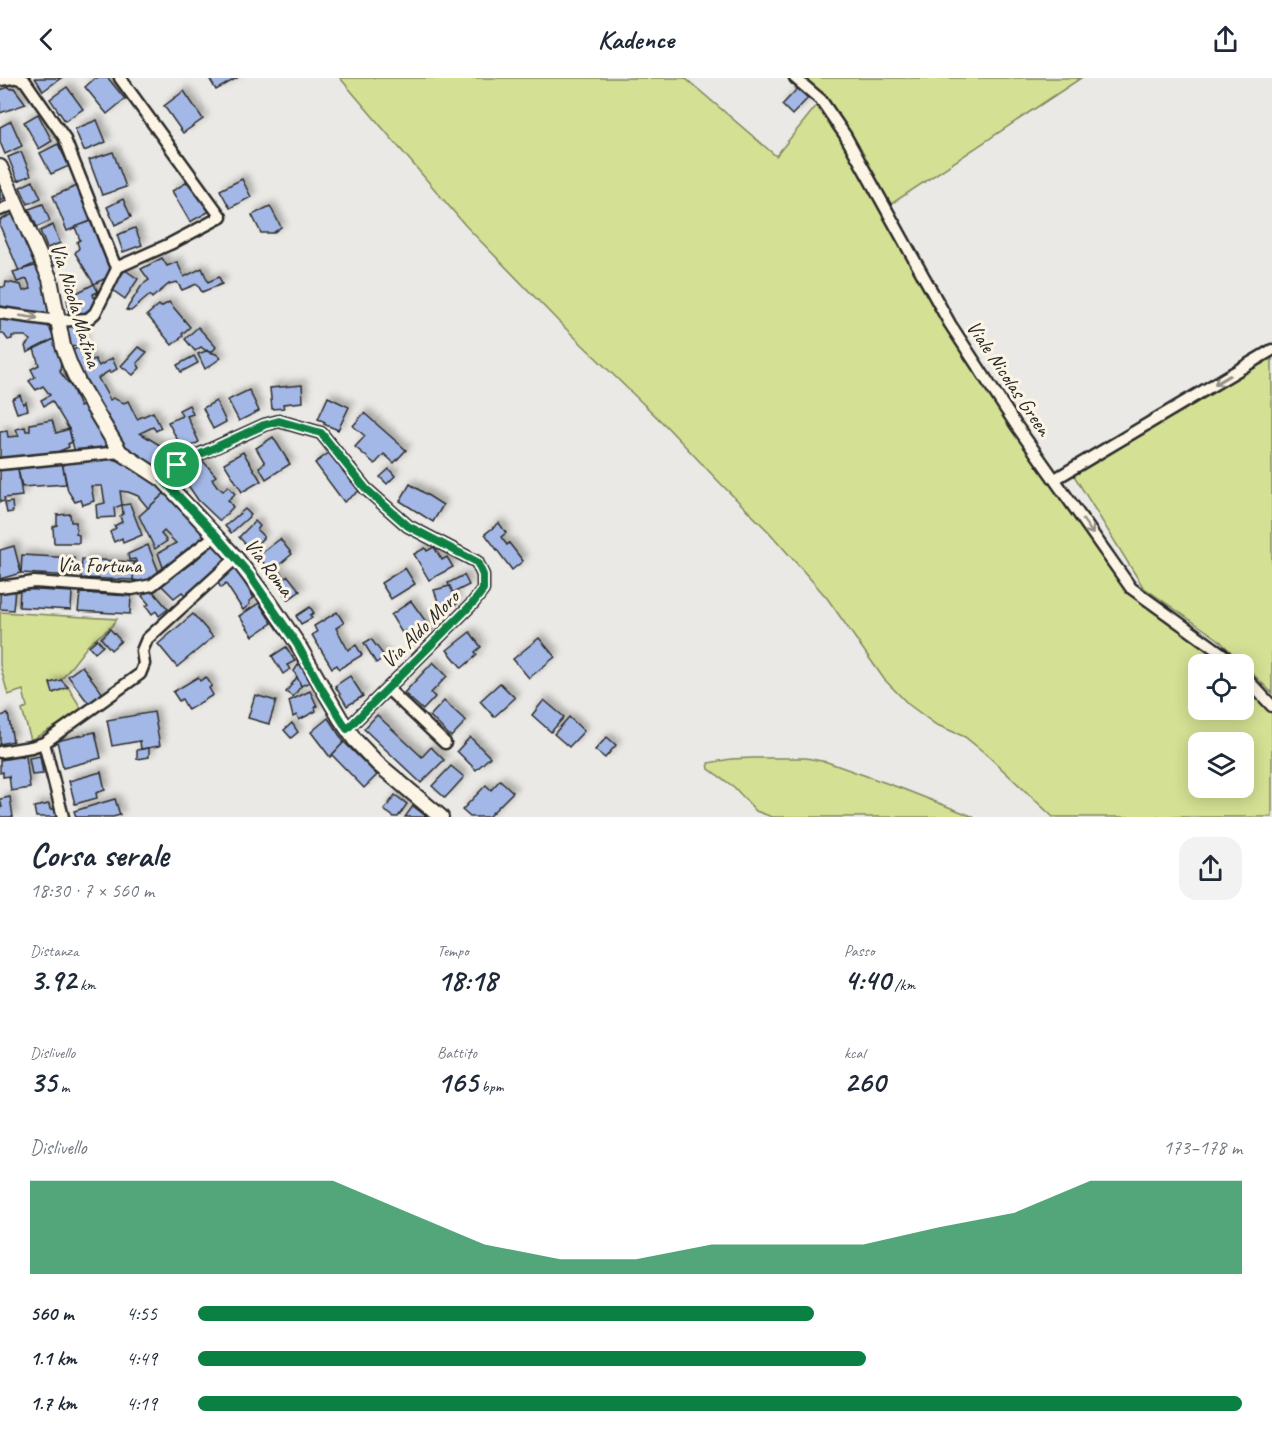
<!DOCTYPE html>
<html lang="it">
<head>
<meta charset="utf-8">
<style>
  :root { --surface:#fff; --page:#f2f2f3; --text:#1f2937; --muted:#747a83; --accent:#0b8043 }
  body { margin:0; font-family:Caveat,sans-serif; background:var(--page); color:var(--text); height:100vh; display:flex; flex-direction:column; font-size:22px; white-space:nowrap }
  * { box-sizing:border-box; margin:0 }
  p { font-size:20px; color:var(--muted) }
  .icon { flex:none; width:33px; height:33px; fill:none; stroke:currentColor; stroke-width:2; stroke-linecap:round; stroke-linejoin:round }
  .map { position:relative; height:739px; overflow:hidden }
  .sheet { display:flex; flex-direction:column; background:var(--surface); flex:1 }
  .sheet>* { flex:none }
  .controls { position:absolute; left:1188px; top:576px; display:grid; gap:12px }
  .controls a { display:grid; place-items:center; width:66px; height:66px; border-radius:12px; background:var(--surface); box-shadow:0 3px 15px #0003; font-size:30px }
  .pin { position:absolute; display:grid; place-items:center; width:51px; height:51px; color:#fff; margin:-26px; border:3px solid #fff; border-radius:50%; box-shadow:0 2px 6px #0007 }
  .round { display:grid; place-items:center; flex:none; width:63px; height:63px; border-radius:18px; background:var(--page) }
  .summary { display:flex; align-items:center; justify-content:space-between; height:102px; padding:0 30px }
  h1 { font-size:33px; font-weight:600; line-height:45px }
  .figures { display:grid; grid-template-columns:repeat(3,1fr); gap:9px; height:102px; padding:6px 30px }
  .figures div { display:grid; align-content:center }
  .figures b { font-size:30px; font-weight:600 }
  .figures small { font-size:16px; font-weight:400 }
  .figures p { font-size:16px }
  .chart { height:168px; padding:12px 30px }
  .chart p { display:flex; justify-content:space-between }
  .chart svg { width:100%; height:108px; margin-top:6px; fill:var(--accent); opacity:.7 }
  ul { padding:0 30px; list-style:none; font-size:20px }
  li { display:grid; grid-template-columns:96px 72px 1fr; align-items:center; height:45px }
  li i { height:15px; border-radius:8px; background:var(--accent) }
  header { display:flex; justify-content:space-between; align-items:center; height:78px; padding:0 30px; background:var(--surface); font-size:27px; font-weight:600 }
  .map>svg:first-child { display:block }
</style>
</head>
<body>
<header><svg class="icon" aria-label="back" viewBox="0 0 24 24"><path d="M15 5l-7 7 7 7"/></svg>Kadence<svg class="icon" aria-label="share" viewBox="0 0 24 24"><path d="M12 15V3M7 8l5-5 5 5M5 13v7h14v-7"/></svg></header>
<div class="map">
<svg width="1272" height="739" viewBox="0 0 1272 739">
  <defs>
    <filter id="shadow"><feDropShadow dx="4.5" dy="-4.5" stdDeviation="3" flood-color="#0004"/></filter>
  </defs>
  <rect width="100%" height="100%" fill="#eae9e5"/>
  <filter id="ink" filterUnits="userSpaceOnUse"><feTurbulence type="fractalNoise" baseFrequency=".0167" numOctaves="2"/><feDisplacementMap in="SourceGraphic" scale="12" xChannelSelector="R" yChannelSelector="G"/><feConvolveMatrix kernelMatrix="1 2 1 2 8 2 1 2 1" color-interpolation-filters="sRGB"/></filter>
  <g filter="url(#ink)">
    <g fill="#d4e093" stroke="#80865f" stroke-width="1.5" fill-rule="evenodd">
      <path d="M340 0H685L776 78 821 22 795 0H1081L885 130 950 246 1131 510 1233 586H1198V632H1244V598L1272 628V739H1053L986 676 965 659 935 646 908 626 884 601 827 520 769 454 723 408 667 349 558 243 465 147ZM1198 664H1244V710H1198Z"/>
      <path d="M1272 276V615L1218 561 1143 509 1073 396Z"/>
      <path d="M0 534 117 541 112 548 89 566 61 602 50 605 53 615 68 609 83 633 31 662 22 632 27 629 23 612 8 617 0 587Z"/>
      <path d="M753 680H806L827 684 903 711 974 739H772L756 733 734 709 709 691 708 685 731 681Z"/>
    </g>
    <g fill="#a3b8e6" stroke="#2b2b2b" stroke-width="1.5" filter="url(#shadow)">
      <path d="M35 0H61L43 13Z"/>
      <path d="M95 0H108L125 21 107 36 85 9Z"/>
      <path d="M209 0H237L216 12Z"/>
      <path d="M9 9 11 11 14 10 26 26 0 35V12Z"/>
      <path d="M67 9 83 31 65 43 50 21Z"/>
      <path d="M798 10 808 20 792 37 782 27Z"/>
      <path d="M184 13 203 41 183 55 164 28Z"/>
      <path d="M38 36 52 63 39 71 24 44Z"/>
      <path d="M97 42 106 64 84 73 75 51Z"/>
      <path d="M11 43 22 68 5 76 0 64V49Z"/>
      <path d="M58 66 69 88 51 96 40 75Z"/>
      <path d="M21 74 31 97 18 103 8 79Z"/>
      <path d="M113 74 126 109 102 117 89 82Z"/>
      <path d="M242 101 251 119 230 130 220 112Z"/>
      <path d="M191 102 210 133 190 144 172 113Z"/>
      <path d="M33 103 41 120 28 126 20 109Z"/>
      <path d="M0 104 7 119 0 122Z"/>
      <path d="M77 108 91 143 67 153 53 118Z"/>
      <path d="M123 121 131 139 115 147 107 129Z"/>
      <path d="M43 126 50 143 37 149 29 131Z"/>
      <path d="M270 128 281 149 273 155H261L252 137Z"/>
      <path d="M13 136 34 186 19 193 0 148V142Z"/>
      <path d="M91 143 111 194 108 199 94 206 75 175 79 170 77 164 80 162 75 149Z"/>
      <path d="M53 147 60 165 47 170 40 153Z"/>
      <path d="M135 150 142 167 123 174 117 157Z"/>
      <path d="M57 172 60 185 52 188 47 176Z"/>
      <path d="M162 180 167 188 177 184 184 199 202 190 208 204 219 199 222 206 202 214 197 206 182 212 177 204 169 206 152 220 150 217 131 233 126 232 142 207 149 202 141 191Z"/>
      <path d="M38 187 47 209 51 234 42 236 0 228V209H5L6 204 21 207 23 213 31 211 27 201 17 204 13 194Z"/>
      <path d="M125 192 138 201 125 221 111 211Z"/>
      <path d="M94 206 98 214 93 216 96 228 83 236H69L67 220Z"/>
      <path d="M169 224 190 249 182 256 183 258 172 267 147 237 159 227 161 229Z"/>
      <path d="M0 240 42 245 49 249 54 261 27 275 25 268 31 262 25 258H12V261L8 262 3 255H0Z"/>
      <path d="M74 246 77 256 82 255 84 264 70 270 64 247Z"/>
      <path d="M198 249 216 269 213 273 205 272 201 269 195 273 185 261Z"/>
      <path d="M54 261 61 284 60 294 72 310 80 329 85 327 112 367 75 375 69 351 52 323 44 328 41 322 50 317 43 308 36 312 29 303 35 299 31 291 39 287 34 271Z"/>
      <path d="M81 268 90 283 95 281 99 288 112 280 117 291 110 295 109 293 98 300 110 322 113 320 124 325 128 323 137 341 153 334 161 350 156 353 153 349 140 355 171 374 173 382 162 394 120 364 87 305 71 273Z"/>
      <path d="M138 269 147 274 137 285 140 290 133 297 121 288Z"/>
      <path d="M206 273 216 276 221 280 205 291 198 276Z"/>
      <path d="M194 278 198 285 181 294 177 287Z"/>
      <path d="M302 307 303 324 283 326 284 330 272 331 270 310Z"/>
      <path d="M249 312 259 333 239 343 228 322Z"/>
      <path d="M20 317 23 326 26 324 28 332 17 335 12 321Z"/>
      <path d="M328 319 349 329 338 352 324 346 325 344 318 341Z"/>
      <path d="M216 323 226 344 213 351 203 330Z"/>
      <path d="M189 327 193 336 187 338 199 364 183 372 168 344 182 338 179 332Z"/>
      <path d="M364 335 406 372 394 385 384 376 375 386 355 369 365 358 353 348Z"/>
      <path d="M52 342 56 355 69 351 72 364 68 366 69 369 53 376 0 382V354L7 353 8 359 19 358 16 351 25 349 26 353H30V346Z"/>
      <path d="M273 359 290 386 266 401 259 389 265 385 256 370Z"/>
      <path d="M243 374 261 403 242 414 224 385Z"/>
      <path d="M330 374 359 413 344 424 315 385Z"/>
      <path d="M101 379 121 383 146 395 166 414 148 430 138 418 128 414 120 413 122 427 114 430 115 439 97 440 96 427 105 425 102 408H91L94 423 83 427 81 422 75 424 68 413 62 384Z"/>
      <path d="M203 383 216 398 212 401 217 408 223 413 228 408 235 416 228 422 233 429 220 443 198 422 181 397Z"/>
      <path d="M62 384 66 406 22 409 18 391Z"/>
      <path d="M18 391 22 418 4 420 5 423 0 424V392Z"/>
      <path d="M389 391 395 398 387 406 380 399Z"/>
      <path d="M410 406 443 427 433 444 400 423Z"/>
      <path d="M165 415 208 459 164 492 158 475 176 465 164 453 161 456 167 463 155 471 139 438Z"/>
      <path d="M12 424 13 434 7 435 5 425Z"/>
      <path d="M130 426 142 457 123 465 122 460 114 464 110 454 116 450 114 448 122 444 120 438 123 436 122 427Z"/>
      <path d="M245 431 251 437 231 455 225 448Z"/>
      <path d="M70 436 71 444H76V456L79 457V465H54L53 449 57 447V437Z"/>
      <path d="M255 443 260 448 257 452 264 459 251 472 239 459Z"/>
      <path d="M499 445 506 455 501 459 507 467 509 465 523 483 512 492 485 456Z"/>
      <path d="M280 461 292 476 271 494 258 478Z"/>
      <path d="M213 466 227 478 209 499 185 517 182 514 174 520 161 507 196 482Z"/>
      <path d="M148 467 160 497 147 504 133 502 134 484 137 485 135 481 129 482 128 476Z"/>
      <path d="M14 468 21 495 0 501V472Z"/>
      <path d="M434 469 442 482 447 479 453 489 429 502 414 476 425 470 427 473Z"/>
      <path d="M22 477 74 480 73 498 21 495Z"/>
      <path d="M82 481 134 484 133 502 81 500Z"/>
      <path d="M234 488 254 520 249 523 250 526 243 532 226 506 221 510 216 502Z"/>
      <path d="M405 490 415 506 391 521 381 505Z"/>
      <path d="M279 493 285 500 288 498 300 513 288 522 271 499Z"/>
      <path d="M464 497 469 507 453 515 448 505Z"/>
      <path d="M450 508 457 526 441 532 434 512Z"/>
      <path d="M15 511 13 532 0 531V513Z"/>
      <path d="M20 511 72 514 71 532 19 529Z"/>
      <path d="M151 511 168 531 159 538 156 533 152 536 146 528 149 526 142 518Z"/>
      <path d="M80 515 131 518 130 536 78 533Z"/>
      <path d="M411 523 432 552 414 567 405 553 402 555 391 537Z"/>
      <path d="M259 525 272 545 253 558 239 538Z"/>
      <path d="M310 529 314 535 310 537 312 540 301 546 296 538Z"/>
      <path d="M337 534 344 545 336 550 348 572 356 567 362 577 339 591 337 587 332 590 312 557 317 554 314 548Z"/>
      <path d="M193 536 213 559 177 589 158 566Z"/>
      <path d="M110 551 121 563 111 572 101 560Z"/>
      <path d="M470 554 481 569 475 574 477 577 462 590 447 572Z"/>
      <path d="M539 560 555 579 529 600 513 581Z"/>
      <path d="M97 561 103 568 95 575 89 568Z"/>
      <path d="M371 561 385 579 376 585 364 565Z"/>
      <path d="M286 569 295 583 287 587 290 591 283 596 272 578Z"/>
      <path d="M303 584 312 603 301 608 294 593 298 587Z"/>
      <path d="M433 584 447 598 431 615 435 619 423 632 404 615Z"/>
      <path d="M82 588 103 616 89 626 68 598Z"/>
      <path d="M350 598 363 618 347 628 335 608Z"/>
      <path d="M198 599 200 603 206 599 212 608 209 610 213 617 188 632 182 621 179 623 173 614Z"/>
      <path d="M297 599 301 608 293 619 286 614Z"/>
      <path d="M61 602 68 609 53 615 50 605Z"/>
      <path d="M500 605 515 620 494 639 480 623Z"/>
      <path d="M310 613 317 628 315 629 316 633 299 642 297 637 293 639 289 623Z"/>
      <path d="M255 617 276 623 269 646 248 640Z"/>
      <path d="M544 622 564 639 551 654 532 637Z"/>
      <path d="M444 623 466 643 451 659 430 638Z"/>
      <path d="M154 634 160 668 141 671 140 663 112 668 107 642Z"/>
      <path d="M8 636 13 663 0 666V638Z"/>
      <path d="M377 637 422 679 431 669 444 682 421 705 364 651Z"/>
      <path d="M569 639 584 653 569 669 554 656Z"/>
      <path d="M328 640 344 664 330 679 311 654Z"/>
      <path d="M292 645 298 654 291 660 284 652Z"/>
      <path d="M95 654 101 680 63 690 57 663Z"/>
      <path d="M470 659 490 679 476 692 457 673Z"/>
      <path d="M607 659 616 667 605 680 595 672Z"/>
      <path d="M344 664 377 697 364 710 332 677Z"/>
      <path d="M149 670V679L137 681V672Z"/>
      <path d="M26 678 30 710 11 713 9 698 3 699V694L0 695V682Z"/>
      <path d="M40 678 43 696 32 697 29 680Z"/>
      <path d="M451 688 464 699 445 720 432 708Z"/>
      <path d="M101 694 105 712 96 715 97 720 75 726 69 703Z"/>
      <path d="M500 702 513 714 488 739H470L462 732 486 707 491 712Z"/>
      <path d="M395 717 407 726 398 739H394L384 732Z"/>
      <path d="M10 719 13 739H0V729H2L0 721Z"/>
      <path d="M115 721 120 737 113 739H76L74 733Z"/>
      <path d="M49 726 50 731H55L57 739H36L34 729Z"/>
      <path d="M413 728 427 739H405Z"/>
    </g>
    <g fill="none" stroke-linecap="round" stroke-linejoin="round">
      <g stroke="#2b2b2b" stroke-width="15">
        <g id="minor">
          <path d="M17 0 25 3 64 59 114 185 118 189 170 166 221 139 120 0"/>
          <path d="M795 0 821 22 845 57 950 246 1016 347 1131 510 1221 575 1233 586"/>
          <path d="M0 2 13 0"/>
          <path d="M0 132 16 125"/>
          <path d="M0 235 58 243 88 241 95 235 118 189"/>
          <path d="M0 386 120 374"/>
          <path d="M1055 401 1272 272"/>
          <path d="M163 402 176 387 264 347 279 343 321 355 366 411 408 448 477 484 483 497V512L473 525 347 651"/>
          <path d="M0 509 34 504 132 511 152 507 216 457"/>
          <path d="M1244 598 1272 628"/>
          <path d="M388 611 445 665"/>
          <path d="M44 665 63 739"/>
          <path d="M0 674 31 669 44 665 140 596 144 586 142 573 147 561 236 480"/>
        </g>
      </g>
      <g stroke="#2b2b2b" stroke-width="18">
        <path id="tertiary" d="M0 89 50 201 63 268 70 287 78 304 120 374 163 402 236 480 270 525 297 565 340 640 355 662 378 686 441 739"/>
      </g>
      <use href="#minor" stroke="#fcf5e5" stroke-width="10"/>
      <use href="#tertiary" stroke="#fcf5e5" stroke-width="14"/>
    </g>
    <defs><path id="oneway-shaft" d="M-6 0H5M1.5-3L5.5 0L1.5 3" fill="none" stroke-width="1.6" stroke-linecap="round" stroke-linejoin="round" transform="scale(1.5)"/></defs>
    <g stroke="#949088">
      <use href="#oneway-shaft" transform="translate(29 239) rotate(8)"/>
      <use href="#oneway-shaft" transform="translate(1222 302) rotate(149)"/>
      <use href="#oneway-shaft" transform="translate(1088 449) rotate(55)"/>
    </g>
  </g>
  <g fill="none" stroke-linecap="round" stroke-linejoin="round" filter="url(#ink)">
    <g stroke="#fff" stroke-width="12">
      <path id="route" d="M279 343 321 355 366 411 408 448 477 484 483 497V512L473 525 347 651 322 611 297 566 249 496 216 457 163 402 177 387 264 347Z"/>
    </g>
    <use href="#route" stroke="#0b8043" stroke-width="8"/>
  </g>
  <g text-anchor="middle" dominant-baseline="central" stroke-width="6" stroke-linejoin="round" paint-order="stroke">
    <g font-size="21" fill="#2b2b2b" stroke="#fcf5e5">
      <text transform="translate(76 227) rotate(73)">Via Nicola Matina</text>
      <text transform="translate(1009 300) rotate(56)">Viale Nicolas Green</text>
      <text transform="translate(99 487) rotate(1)">Via Fortuna</text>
      <text transform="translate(269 489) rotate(53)">Via Roma</text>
      <text transform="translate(420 551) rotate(-45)">Via Aldo Moro</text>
    </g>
  </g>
</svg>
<div class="controls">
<a><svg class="icon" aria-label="locate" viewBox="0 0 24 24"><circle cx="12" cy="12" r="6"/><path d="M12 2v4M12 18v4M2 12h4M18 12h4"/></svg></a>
<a><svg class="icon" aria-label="layers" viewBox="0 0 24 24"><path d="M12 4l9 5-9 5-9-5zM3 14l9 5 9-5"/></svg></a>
</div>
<div class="pin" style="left:177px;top:387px;background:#1e9e55"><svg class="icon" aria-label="arrive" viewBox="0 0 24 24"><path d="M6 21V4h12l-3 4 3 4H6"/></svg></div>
</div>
<section class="sheet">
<div class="summary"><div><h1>Corsa serale</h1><p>18:30 · 7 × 560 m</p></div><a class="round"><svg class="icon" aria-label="share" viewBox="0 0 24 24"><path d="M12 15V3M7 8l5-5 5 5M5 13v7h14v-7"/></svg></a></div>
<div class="figures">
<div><p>Distanza</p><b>3.92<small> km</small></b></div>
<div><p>Tempo</p><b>18:18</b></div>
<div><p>Passo</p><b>4:40<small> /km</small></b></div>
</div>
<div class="figures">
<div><p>Dislivello</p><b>35<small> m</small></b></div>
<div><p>Battito</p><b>165<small> bpm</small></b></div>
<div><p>kcal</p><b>260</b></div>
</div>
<div class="chart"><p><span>Dislivello</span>173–178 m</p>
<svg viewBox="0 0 160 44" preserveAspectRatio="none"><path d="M0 44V6L10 6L20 6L30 6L40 6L50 19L60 32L70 38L80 38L90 32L100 32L110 32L120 25L130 19L140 6L150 6L160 6V44z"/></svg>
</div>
<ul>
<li><b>560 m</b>4:55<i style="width:59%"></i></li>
<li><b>1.1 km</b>4:49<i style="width:64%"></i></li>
<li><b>1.7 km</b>4:19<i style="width:100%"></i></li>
</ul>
</section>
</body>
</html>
